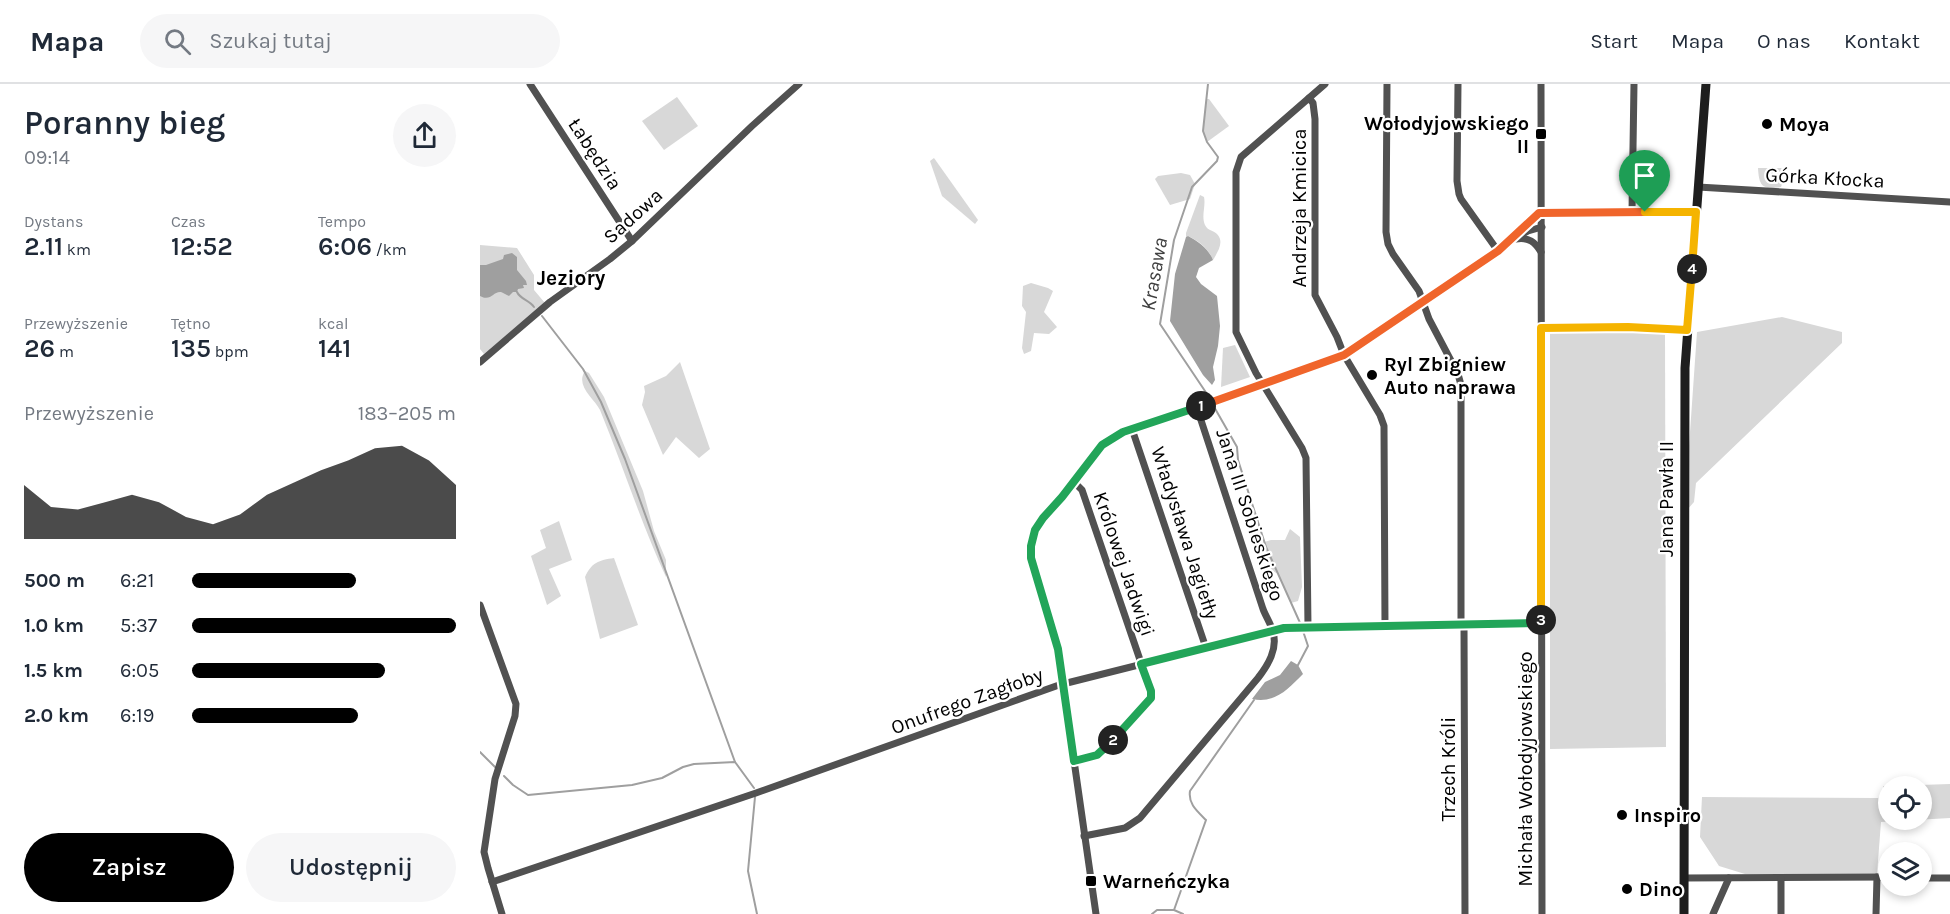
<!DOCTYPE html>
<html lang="pl">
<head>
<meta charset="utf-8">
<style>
  :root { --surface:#fff; --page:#f6f6f7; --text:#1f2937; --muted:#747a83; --line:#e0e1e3; --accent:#000 }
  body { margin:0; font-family:Karla,sans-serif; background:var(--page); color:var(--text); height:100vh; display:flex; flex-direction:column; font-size:22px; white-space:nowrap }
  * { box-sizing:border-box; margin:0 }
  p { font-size:20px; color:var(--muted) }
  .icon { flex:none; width:33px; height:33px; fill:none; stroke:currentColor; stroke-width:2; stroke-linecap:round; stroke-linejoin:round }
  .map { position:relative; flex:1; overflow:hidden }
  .drawer { display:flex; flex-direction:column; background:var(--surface); width:480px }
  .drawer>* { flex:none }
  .controls { position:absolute; left:1398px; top:692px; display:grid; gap:12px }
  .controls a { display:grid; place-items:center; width:54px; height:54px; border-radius:50%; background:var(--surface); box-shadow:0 3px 9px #0003; font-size:30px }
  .pin { position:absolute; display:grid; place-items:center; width:51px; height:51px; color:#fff; margin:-62px -26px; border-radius:50% 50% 50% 0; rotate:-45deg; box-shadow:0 0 6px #0007 }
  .pin .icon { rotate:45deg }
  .km { position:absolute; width:30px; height:30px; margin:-15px; border-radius:50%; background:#222; color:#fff; font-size:16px; line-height:30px; text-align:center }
  .round { display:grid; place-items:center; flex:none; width:63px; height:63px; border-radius:32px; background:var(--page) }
  .summary { display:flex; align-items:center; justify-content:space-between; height:102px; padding:0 24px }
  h1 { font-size:33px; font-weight:600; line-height:45px }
  .metrics { display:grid; grid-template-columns:repeat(3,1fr); gap:9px; height:102px; padding:6px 24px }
  .metrics div { display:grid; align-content:center }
  .metrics b { font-size:26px; font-weight:600 }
  .metrics small { font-size:16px; font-weight:400 }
  .metrics p { font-size:16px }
  .chart { height:168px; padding:12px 24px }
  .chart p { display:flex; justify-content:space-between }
  .chart svg { width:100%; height:108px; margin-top:6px; fill:var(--accent); opacity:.7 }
  .cta { display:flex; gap:12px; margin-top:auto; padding:12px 24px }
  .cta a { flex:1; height:69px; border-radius:36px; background:var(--accent); color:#fff; font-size:24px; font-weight:600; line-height:69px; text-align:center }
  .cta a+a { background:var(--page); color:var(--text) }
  ul { padding:0 24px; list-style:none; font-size:20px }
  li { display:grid; grid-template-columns:96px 72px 1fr; align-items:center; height:45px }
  li i { height:15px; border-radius:8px; background:var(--accent) }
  header { display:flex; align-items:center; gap:36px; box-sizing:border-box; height:84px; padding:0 30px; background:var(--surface); border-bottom:2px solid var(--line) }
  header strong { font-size:28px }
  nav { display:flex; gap:33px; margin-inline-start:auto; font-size:21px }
  .search { width:420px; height:54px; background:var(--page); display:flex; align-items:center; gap:15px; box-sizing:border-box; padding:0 21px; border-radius:33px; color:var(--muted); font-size:22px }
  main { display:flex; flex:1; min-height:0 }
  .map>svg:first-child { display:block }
</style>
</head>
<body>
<header>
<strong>Mapa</strong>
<div class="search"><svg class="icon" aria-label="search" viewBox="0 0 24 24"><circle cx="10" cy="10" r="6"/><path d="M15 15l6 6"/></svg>Szukaj tutaj</div>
<nav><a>Start</a><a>Mapa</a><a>O nas</a><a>Kontakt</a></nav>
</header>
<main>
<section class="drawer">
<div class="summary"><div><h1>Poranny bieg</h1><p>09:14</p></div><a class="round"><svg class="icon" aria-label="share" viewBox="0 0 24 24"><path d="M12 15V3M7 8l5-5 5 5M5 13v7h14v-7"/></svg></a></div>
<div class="metrics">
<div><p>Dystans</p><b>2.11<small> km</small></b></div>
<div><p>Czas</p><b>12:52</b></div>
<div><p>Tempo</p><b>6:06<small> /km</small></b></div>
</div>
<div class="metrics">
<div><p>Przewyższenie</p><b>26<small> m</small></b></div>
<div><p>Tętno</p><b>135<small> bpm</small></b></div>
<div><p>kcal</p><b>141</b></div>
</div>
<div class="chart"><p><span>Przewyższenie</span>183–205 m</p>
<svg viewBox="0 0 160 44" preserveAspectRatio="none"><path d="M0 44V22L10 31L20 32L30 29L40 26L50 29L60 35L70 38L80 34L90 26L100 21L110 16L120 12L130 7L140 6L150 12L160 22V44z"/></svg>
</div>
<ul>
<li><b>500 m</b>6:21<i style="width:62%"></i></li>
<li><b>1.0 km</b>5:37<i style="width:100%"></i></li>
<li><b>1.5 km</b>6:05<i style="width:73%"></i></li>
<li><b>2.0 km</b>6:19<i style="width:63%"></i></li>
</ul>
<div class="cta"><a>Zapisz</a><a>Udostępnij</a></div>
</section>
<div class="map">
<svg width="1470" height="830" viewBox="0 0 1470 830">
  <rect width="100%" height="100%" fill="#fff"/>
  <g fill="#d8d8d8">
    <path d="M197 13 218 42 184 66 162 37Z"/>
    <path d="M726 15H729L749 42 727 58 723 47Z"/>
    <path d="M454 74 498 136 495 140 462 112 450 77Z"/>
    <path d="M1278 84H1303V98L1301 103C1282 106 1279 102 1278 84Z"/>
    <path d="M701 89 710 91 715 100 710 115 690 121 675 95 678 92Z"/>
    <path d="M720 111 724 113C726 122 721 132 725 141 728 147 733 146 737 150 745 158 737 169 733 176 728 164 719 157 708 152L706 153V149Z"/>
    <path d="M0 161 37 164 54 191V206L65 219 4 270 0 265Z"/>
    <path d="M551 199 568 204 573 207 564 228 577 243 569 250 554 249 551 267 544 270 542 264 546 228 542 222 543 202Z"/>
    <path d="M1302 233 1362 248V259L1216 399 1214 418 1207 426V391L1217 248Z"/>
    <path d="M1070 248 1185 249 1186 663 1070 665Z"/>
    <path d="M755 261 770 293 741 303 743 264Z"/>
    <path d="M200 278 230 365 219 374 196 353 183 371 162 321 165 308 164 302 186 292Z"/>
    <path d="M105 287 109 289 124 313 163 407 174 447 186 476V493C161 439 143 382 120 326 114 314 95 302 105 287Z"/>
    <path d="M79 437 92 476 69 485 81 512 67 521 51 472 66 464 60 446Z"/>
    <path d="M810 445 820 453 822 503 818 517 811 519 798 490 789 485 781 459 791 456H805Z"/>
    <path d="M134 474 158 541 120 555 105 493C111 479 119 476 134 474Z"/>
    <path d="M1470 700V734L1401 738 1397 790H1265L1239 782 1220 753 1222 713 1398 714 1403 710V702H1408V735H1442V702H1409Z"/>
  </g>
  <g fill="#9f9f9f">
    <path d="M708 152C719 158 728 164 733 176L719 184 716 193 721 200 737 212 740 242 738 262 733 283 735 296 732 301 723 291 690 237 695 190 706 153Z"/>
    <path d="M32 169 37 173V186L46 197 47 201H43L44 204 38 205 37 208H33L29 212C26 211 24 209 21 208 13 207 11 218 0 212V181H6L23 175 24 171Z"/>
    <path d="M811 577 818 581 823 590C808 605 795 620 772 615L785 598 800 591Z"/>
  </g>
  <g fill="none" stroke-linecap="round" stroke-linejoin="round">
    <g stroke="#9f9f9f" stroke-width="2">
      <path d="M728 0 723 47 727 58 738 73 737 77 712 103 694 156 680 240 725 307 757 363 758 376 786 463 821 541"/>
      <path d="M37 208C40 215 49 216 54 223"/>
      <path d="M62 232 103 285 121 318 145 375 255 678"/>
      <path d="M818 581 828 562 823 547"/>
      <path d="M0 668 16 684"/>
      <path d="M24 692 33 701 48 711 152 701 182 694 203 683 214 680 255 678 274 704"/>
      <path d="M275 713 268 787 277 830"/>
      <path d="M672 830 677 826H694"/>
      <path d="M703 830 694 826 726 736C717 727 708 720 710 707L774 616"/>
    </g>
    <g stroke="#515151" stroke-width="7">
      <path d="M50 0 152 157"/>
      <path d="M907 0 906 148 908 160 913 170 939 207 949 235 978 290 981 301V540"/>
      <path d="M978 0 977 97 979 110 981 115 1018 167"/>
      <path d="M1061 0 1062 830"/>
      <path d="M829 14 833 19 835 35V211L857 253 864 271 900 331 904 342 905 542"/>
      <path d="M1218 103 1470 118"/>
      <path d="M1152 128 1154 0"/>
      <path d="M1035 151 1056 130 1062 128H1216"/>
      <path d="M1036 155C1049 153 1055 158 1061 168"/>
      <path d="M1061 244 1148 243 1207 246"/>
      <path d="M0 278 70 218 130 175 152 157 272 42 319 0"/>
      <path d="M652 345 726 564"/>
      <path d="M0 521 36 620 35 632 15 695 4 768 8 784 22 830"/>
      <path d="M984 540 985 830"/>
      <path d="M828 543 826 374 822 364 776 289 756 248V88L761 73 845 0"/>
      <path d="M594 677 612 673 621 669 668 618 672 611 602 406 594 398"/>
      <path d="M604 752 645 744 660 734 778 594C788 581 798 565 793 548 791 540 786 533 783 525L717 324"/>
      <path d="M1204 794 1408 793"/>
      <path d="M1442 794H1470"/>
      <path d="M1301 795V830"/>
      <path d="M12 798 276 709 579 601 802 545 1061 539"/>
      <path d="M616 830 578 565 551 474V462L555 446 563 434 582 413 627 357 643 348 772 305 864 271 1008 174 1035 154 1048 147 1062 143"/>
      <path d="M1233 830 1249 794"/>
      <path d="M1396 830 1397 793"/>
    </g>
    <path stroke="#1e1e1e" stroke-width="9" d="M1204 830 1205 284 1226 0"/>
  </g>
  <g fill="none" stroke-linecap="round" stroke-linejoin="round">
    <g stroke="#fff" stroke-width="12">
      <path id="split-1" d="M721 322 864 271 1018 167 1059 129 1165 128"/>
    </g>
    <g stroke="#fff" stroke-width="12">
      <path id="split-2" d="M633 656 617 671 594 677 578 565 551 474V462L555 446 563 434 582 413 622 361 643 348 721 322"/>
    </g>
    <g stroke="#fff" stroke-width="12">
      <path id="split-3" d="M633 656 671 614V607L661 580 804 544 1061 539V536"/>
    </g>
    <g stroke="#fff" stroke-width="12">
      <path id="split-4" d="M1061 536V244L1148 243 1207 246 1212 185"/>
    </g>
    <g stroke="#fff" stroke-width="12">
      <path id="split-5" d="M1165 128H1216L1212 185"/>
    </g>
    <use href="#split-1" stroke="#f0652b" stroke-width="8"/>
    <use href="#split-2" stroke="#22a559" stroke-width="8"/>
    <use href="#split-3" stroke="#22a559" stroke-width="8"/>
    <use href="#split-4" stroke="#f5b400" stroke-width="8"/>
    <use href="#split-5" stroke="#f5b400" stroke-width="8"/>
  </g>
  <g fill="#000" stroke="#fff" stroke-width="2">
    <circle cx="1287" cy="40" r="6"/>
    <rect x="1055" y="44" width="12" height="12" rx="3"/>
    <circle cx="892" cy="291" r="6"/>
    <circle cx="1142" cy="731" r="6"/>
    <rect x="605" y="791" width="12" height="12" rx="3"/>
    <circle cx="1147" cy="805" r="6"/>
  </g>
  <g text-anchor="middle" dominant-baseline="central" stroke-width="4.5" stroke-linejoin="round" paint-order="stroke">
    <g font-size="20" font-weight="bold" fill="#000" stroke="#fff" text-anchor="start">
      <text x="1049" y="39" text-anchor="end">Wołodyjowskiego<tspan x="1049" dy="23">II</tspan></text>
      <text x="1299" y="40">Moya</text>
      <text x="904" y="280">Ryl Zbigniew<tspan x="904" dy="23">Auto naprawa</tspan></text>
      <text x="1154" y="731">Inspiro</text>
      <text x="623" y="797">Warneńczyka</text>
      <text x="1159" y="805">Dino</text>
    </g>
    <g font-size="20" fill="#000" stroke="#fff">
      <text transform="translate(115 70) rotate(57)">Łabędzia</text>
      <text transform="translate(1345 94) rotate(3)">Górka Kłocka</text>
      <text transform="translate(819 124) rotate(-90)">Andrzeja Kmicica</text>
      <text transform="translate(153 132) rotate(-42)">Sadowa</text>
      <text transform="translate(1186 415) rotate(-90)">Jana Pawła II</text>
      <text transform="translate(770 431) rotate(72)">Jana III Sobieskiego</text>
      <text transform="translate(705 449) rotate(72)">Władysława Jagiełły</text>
      <text transform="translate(644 480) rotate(71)">Królowej Jadwigi</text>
      <text transform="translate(487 617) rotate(-20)">Onufrego Zagłoby</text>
      <text transform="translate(968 685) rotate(-90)">Trzech Króli</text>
      <text transform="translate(1045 685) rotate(-90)">Michała Wołodyjowskiego</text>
    </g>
    <g font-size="21" font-style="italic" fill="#404040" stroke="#fff">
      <text transform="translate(674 190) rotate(-80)">Krasawa</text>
    </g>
    <g font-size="21" font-weight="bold" fill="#000" stroke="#fff">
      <text x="91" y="194">Jeziory</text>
    </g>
  </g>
</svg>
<div class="controls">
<a><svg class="icon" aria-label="locate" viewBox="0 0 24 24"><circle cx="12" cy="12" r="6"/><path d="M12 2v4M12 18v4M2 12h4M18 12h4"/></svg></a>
<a><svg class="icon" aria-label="layers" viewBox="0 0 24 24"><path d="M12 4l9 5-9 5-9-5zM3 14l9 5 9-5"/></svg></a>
</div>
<div class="pin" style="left:1165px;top:128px;background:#1e9e55"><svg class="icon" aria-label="arrive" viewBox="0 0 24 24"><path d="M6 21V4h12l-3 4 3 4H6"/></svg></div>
<b class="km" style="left:721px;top:322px">1</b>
<b class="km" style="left:633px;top:656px">2</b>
<b class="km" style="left:1061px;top:536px">3</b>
<b class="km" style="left:1212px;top:185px">4</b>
</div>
</main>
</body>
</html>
